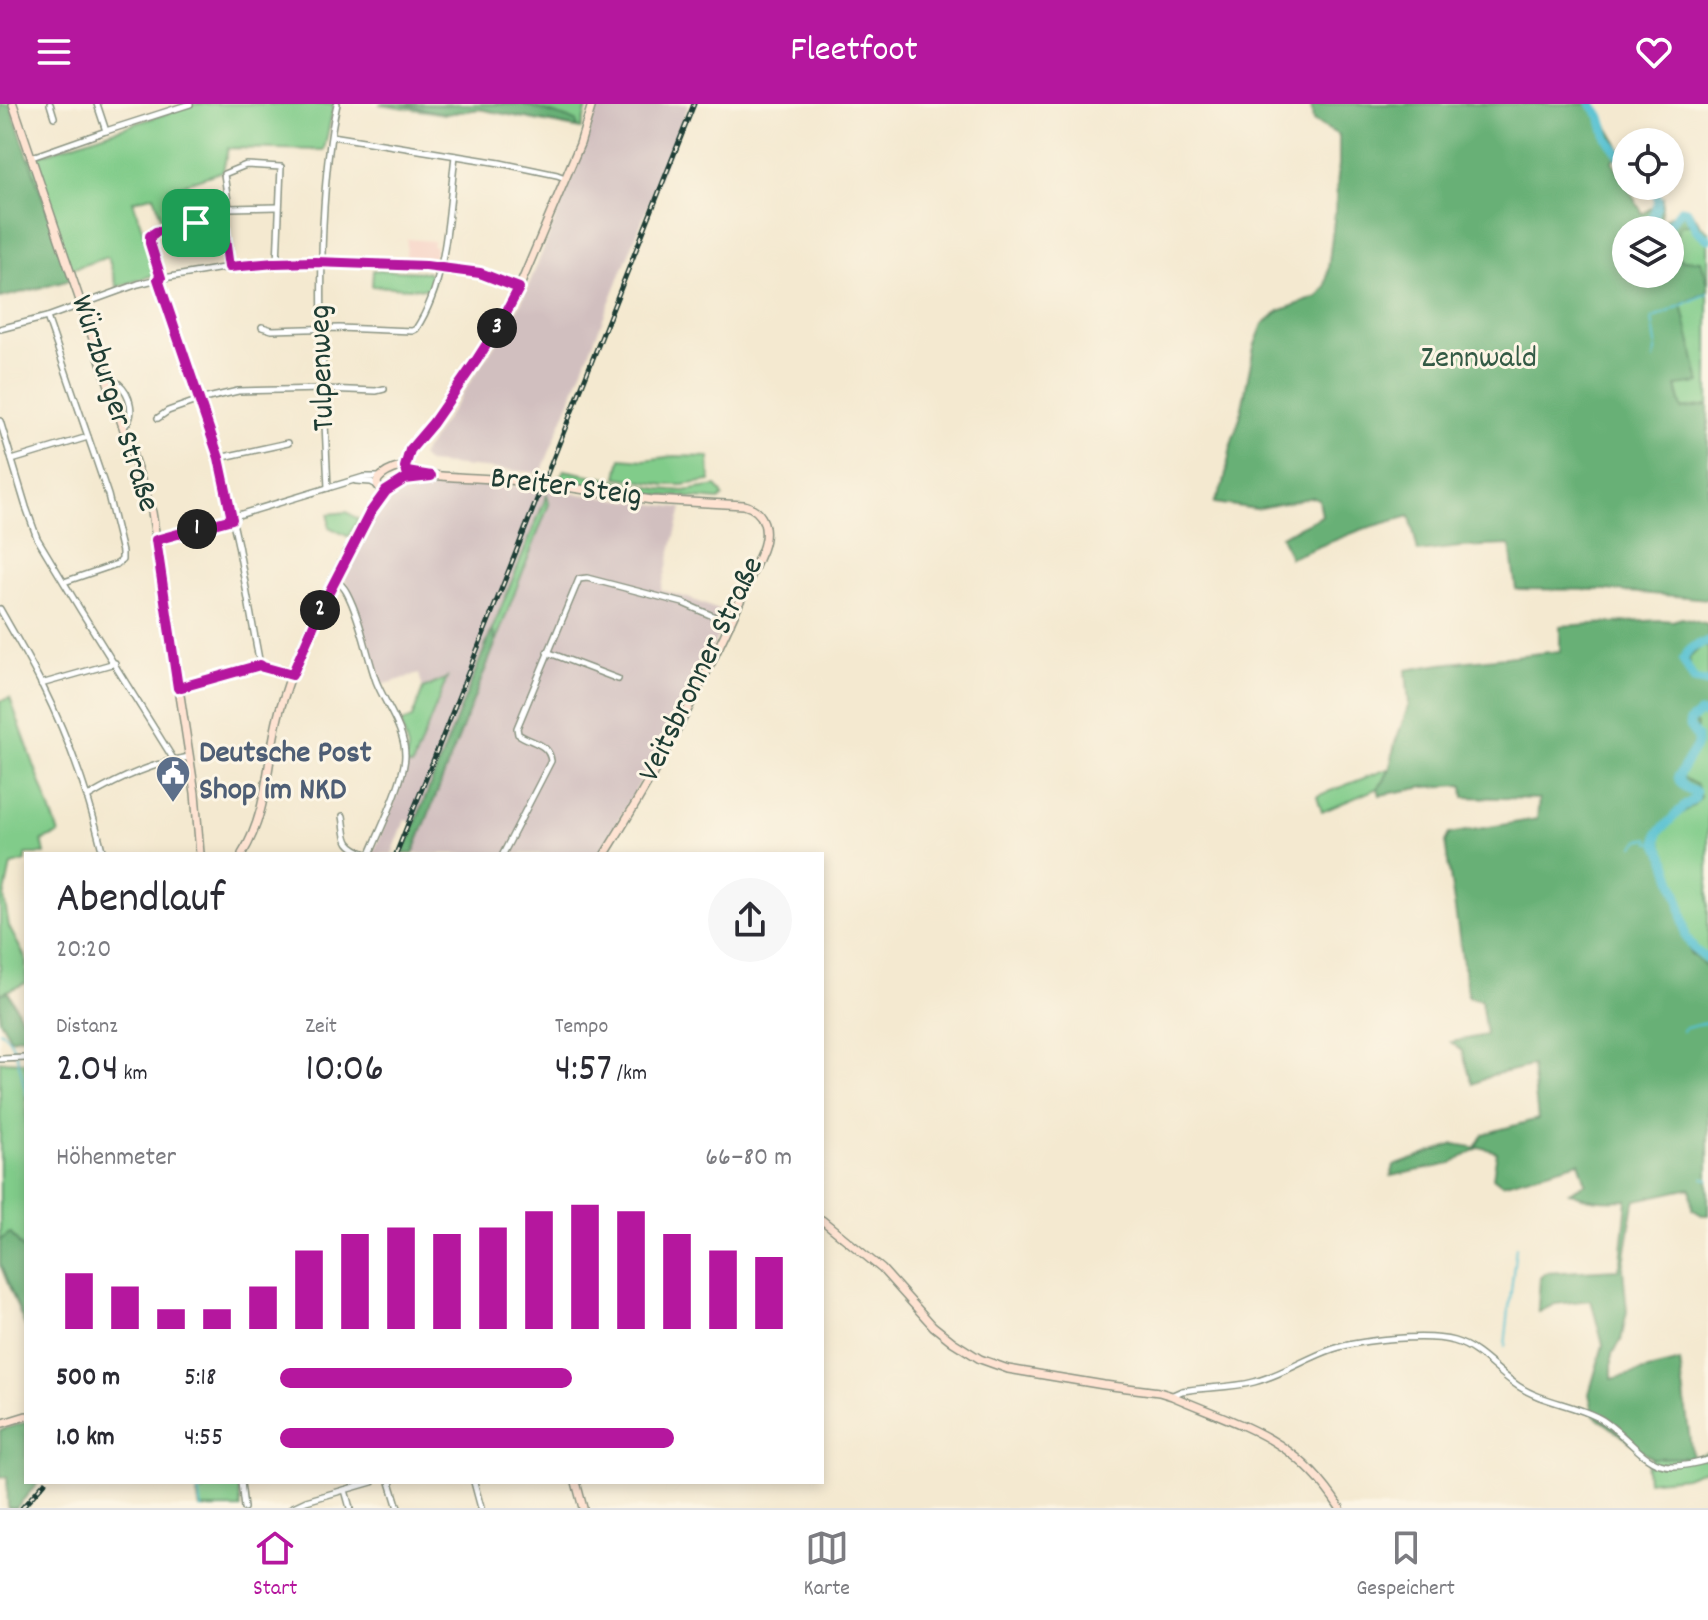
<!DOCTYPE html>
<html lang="de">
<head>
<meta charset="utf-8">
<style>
  :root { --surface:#fff; --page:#f7f7f7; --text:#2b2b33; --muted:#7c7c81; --line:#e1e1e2; --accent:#b5179e }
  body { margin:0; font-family:Dekko,sans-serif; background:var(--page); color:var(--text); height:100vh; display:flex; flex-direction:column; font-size:30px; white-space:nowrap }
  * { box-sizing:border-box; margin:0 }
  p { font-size:26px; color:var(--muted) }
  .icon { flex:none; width:44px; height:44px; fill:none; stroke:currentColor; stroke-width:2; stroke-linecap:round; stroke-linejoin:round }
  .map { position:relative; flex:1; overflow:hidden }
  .side { position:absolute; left:24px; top:748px; width:800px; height:632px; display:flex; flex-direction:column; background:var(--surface); border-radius:0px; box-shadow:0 4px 12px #0003 }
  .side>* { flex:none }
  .fabs { position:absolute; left:1612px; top:24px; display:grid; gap:16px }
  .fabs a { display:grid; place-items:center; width:72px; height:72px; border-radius:50%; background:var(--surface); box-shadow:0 4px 12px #0003; font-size:40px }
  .pin { position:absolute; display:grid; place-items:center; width:68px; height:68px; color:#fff; margin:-34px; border-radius:16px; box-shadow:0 4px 12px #0006 }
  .km { position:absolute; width:40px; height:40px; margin:-20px; border-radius:50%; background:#222; color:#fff; font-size:22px; line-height:40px; text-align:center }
  .round { display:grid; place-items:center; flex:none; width:84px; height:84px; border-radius:42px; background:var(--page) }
  .headline { display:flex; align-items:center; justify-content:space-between; height:136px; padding:0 32px }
  h1 { font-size:44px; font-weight:600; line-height:60px }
  .stats { display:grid; grid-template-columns:repeat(3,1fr); gap:12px; height:136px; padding:8px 32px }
  .stats div { display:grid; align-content:center }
  .stats b { font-size:40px; font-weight:600 }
  .stats small { font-size:22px; font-weight:400 }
  .stats p { font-size:22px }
  .chart { height:224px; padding:16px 32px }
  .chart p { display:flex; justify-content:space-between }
  .chart svg { width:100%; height:144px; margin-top:8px; stroke:var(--accent); stroke-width:6 }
  ul { padding:0 32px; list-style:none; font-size:26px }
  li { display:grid; grid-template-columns:128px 96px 1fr; align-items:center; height:60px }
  li i { height:20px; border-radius:10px; background:var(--accent) }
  header { display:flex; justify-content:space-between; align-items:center; height:104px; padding:0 32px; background:var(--accent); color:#fff; font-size:36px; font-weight:600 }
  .tab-bar { display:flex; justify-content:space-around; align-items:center; height:112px; border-top:2px solid var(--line); background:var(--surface); font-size:22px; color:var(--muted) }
  .tab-bar a { display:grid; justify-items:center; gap:4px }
  .tab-bar .active { color:var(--accent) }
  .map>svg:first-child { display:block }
</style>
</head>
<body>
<header><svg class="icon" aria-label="menu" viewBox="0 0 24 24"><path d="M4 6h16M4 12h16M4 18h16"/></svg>Fleetfoot<svg class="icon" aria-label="heart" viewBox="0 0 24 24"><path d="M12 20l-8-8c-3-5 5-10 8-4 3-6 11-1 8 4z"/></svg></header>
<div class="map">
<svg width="1708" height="1404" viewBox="0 0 1708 1404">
  <rect width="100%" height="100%" fill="#fcf5e5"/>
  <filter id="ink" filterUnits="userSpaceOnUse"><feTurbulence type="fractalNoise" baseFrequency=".0125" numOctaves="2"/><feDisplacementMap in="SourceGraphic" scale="16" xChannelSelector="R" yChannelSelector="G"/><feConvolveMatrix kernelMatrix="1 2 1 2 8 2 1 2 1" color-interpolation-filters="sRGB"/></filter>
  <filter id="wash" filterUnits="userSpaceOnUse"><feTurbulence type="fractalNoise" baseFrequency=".006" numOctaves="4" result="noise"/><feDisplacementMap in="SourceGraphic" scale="32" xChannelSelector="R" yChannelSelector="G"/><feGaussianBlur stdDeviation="1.8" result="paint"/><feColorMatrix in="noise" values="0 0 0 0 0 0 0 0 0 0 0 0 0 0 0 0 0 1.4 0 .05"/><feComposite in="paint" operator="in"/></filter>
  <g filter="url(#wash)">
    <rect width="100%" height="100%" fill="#f4e9d0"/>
    <path fill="#f6d1c5" d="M407 135 433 137 432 142H435L434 154 438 156 435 158 406 156Z"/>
    <g fill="#d1bfbf">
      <path d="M597 0H689L541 369 427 359 421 352 511 216 521 199 545 142 589 29Z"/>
      <path d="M408 376 491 378 682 404 661 486 688 494 723 508 729 507 704 562 666 633 599 750H413L452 653 549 401 546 393 416 719 405 716 392 750H373L397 691 405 661 412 662 445 575 423 585 419 570 382 581 355 497 343 472 387 390Z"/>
    </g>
    <g fill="#81cc8a" stroke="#50845f" stroke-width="2">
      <path d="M195 0H334L324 46 228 44 223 67 169 85 176 121 164 123 154 91 133 97 157 170 117 183 108 153 68 166 28 55Z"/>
      <path d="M379 0H588L581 25 479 5 446 10Z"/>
      <path d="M1680 121H1700L1708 127V180L1701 157 1681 156 1672 144Z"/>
      <path d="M373 166 427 168 434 173 431 185 372 182Z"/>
      <path d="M1708 188V301L1682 305 1676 282 1699 278 1681 200Z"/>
      <path d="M674 352 709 353 710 377 683 381H665L617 373 621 354 644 356Z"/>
      <path d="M564 366 659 385 684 387 716 382 720 386 723 392 719 396 634 389 559 376Z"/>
      <path d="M547 391 549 400 496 537 492 526Z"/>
      <path d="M347 408 358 415 349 433 329 423V410Z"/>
      <path d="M1703 541 1708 544V577L1696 576 1691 570 1689 554Z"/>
      <path d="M447 574 412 662 405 661 408 645 401 619 412 614 423 585Z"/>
      <path d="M10 594 59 730 42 736 45 750H26V757L11 761 4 794 9 823 26 855V879L0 890V597Z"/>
      <path d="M1703 611 1708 612V865L1690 849C1684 807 1676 765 1655 728L1692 702 1701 693 1696 681 1682 673 1681 665 1695 639 1691 615Z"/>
      <path d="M1390 664 1384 677 1378 684 1322 708 1317 692Z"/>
      <path d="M0 957 24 958 26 966V1224L0 1160Z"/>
      <path d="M1708 1348V1364L1685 1373 1647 1377 1646 1364 1652 1354 1692 1353Z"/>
      <path d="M207 1378H238L241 1404H200L197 1390 207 1385Z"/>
    </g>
    <g fill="#68b076" stroke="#447655" stroke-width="2" fill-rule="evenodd">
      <path d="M0 0H10L71 176 0 194Z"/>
      <path d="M401 0C414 0 443 3 452 0H523L576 17 578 24 479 5 446 10Z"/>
      <path d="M1311 0H1594L1622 47 1612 57 1643 110 1663 94 1660 118 1683 104 1693 109 1700 121H1680L1672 144 1681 156 1701 157 1708 180V188L1682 200 1700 279 1676 282 1682 305 1708 301V495L1606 486 1516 485 1510 441 1460 443 1418 448 1410 412 1363 425 1290 454 1281 432 1322 412 1319 395 1313 393 1256 405 1214 399 1224 379 1232 337 1240 314 1254 243 1263 220 1279 207 1318 193 1326 182 1335 108 1339 60V31L1313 17ZM1626 126H1670V170H1626Z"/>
      <path d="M1682 514 1708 521V544L1702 541 1689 554 1691 570 1697 576 1708 577V612L1703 611 1692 615 1697 621C1697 645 1681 655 1682 673L1696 681 1701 693 1692 702 1656 728 1662 740 1682 798 1690 849 1708 865V1111H1702L1692 1105 1691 1084 1636 1096 1633 1104 1623 1165 1627 1207 1621 1237 1612 1250V1275L1680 1258 1692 1353 1652 1354 1594 1311 1589 1290 1603 1241 1591 1196 1555 1200 1539 1208 1538 1204 1540 1174 1544 1169 1618 1165 1621 1158 1627 1096C1606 1097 1588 1097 1569 1088L1586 1079 1579 1058 1502 1080 1493 1073 1497 1048 1476 1042 1483 1030 1538 1015 1532 962 1492 971 1473 980 1462 947 1451 938 1486 931 1481 896 1468 893 1445 738 1449 730 1537 715 1539 695 1464 693 1463 681 1425 683 1380 691 1378 684 1384 677 1390 664 1395 639 1409 600 1406 566 1441 560 1560 547V522L1662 516 1672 517Z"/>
      <path d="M492 526 496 538 413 750H403Z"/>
      <path d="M8 887 22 915H26V928L23 932 11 935 0 916V890Z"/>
      <path d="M1454 1040 1478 1044 1451 1060 1391 1072 1394 1062Z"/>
      <path d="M10 1129 26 1148V1224L0 1160V1136Z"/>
      <path d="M26 1318V1378H39L16 1404H8L7 1373H0V1326Z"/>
    </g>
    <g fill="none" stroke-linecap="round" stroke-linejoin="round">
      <g stroke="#56c1d1" stroke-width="2">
        <path d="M1654 256 1656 240 1652 215 1708 189"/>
        <path d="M1634 742 1641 736 1649 734 1650 739 1657 738"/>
        <path d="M0 927C19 939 20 969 26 990"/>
        <path d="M1682 927 1683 925 1708 918"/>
        <path d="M1703 1074 1708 1075"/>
        <path d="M1505 1242 1516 1142"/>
        <path d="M196 1378 202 1404"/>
      </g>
      <g stroke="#56c1d1" stroke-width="9">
        <path d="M1591 0 1601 13 1607 34 1626 60"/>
        <path d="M1646 82C1668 93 1653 105 1649 124L1651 126"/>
        <path d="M1664 126 1681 106 1687 107 1696 125 1708 135"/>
        <path d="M1708 538C1695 541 1689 544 1683 556L1694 576 1708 579"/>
        <path d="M1708 610H1699L1690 617 1689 622 1697 633V641L1678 672C1679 681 1688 686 1696 688L1695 694 1682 704 1658 729 1657 738 1666 756 1680 799 1686 833 1695 846 1708 856"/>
      </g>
    </g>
  </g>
  <g filter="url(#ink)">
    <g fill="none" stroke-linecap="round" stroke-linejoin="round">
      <g stroke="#8a9382" stroke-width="8">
        <g id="street">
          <path d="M50 0 54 13"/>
          <path d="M97 0 106 27"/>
          <path d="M332 32 500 59 557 71 565 74"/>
          <path d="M32 53 106 27 190 0"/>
          <path d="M191 98 196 119"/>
          <path d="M229 104 224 70 246 61 281 63 277 159"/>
          <path d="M222 114 229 163"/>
          <path d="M161 174 150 139V132L156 128 222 114 229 104 278 103"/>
          <path d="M158 175 219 354 238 441 260 561 263 563 291 571"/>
          <path d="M47 213 108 391 122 448V456L117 460 64 478"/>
          <path d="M262 223 272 226 339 224 412 227 416 225C448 176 448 109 455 52"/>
          <path d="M0 225 47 213 138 180 158 175 229 163 277 159 426 162 480 169 519 184"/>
          <path d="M108 279H118C130 289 137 312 123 323"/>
          <path d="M158 314 168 307 199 296 238 287 324 285 376 287 384 285"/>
          <path d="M0 317 26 403 37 434 81 507 174 656"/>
          <path d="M219 354 288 339"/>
          <path d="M12 356 88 333"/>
          <path d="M356 377 371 378 377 381"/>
          <path d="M328 384C324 297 319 209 323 121 325 81 328 39 337 0"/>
          <path d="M156 436 364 373H380"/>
          <path d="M335 475C340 479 344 483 347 489 361 516 366 548 376 577 385 600 405 625 405 651 405 675 380 726 370 750"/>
          <path d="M0 505C14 530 29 555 42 581 69 635 89 692 103 750"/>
          <path d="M547 548 618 575"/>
          <path d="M41 580 115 559"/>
          <path d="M178 584 260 561"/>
          <path d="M88 693C118 675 154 659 189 653"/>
          <path d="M343 712C347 735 342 740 366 750"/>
          <path d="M503 750 551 657C549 639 531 639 518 630L517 624 579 475 587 474 683 499 731 520"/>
          <path d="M0 955 26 954"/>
          <path d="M1173 1291 1182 1287C1206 1283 1231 1284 1254 1278 1282 1271 1306 1254 1333 1245 1361 1236 1426 1229 1454 1237 1479 1244 1497 1268 1518 1282 1542 1298 1572 1300 1597 1313 1619 1323 1639 1354 1660 1360 1674 1365 1694 1360 1708 1356"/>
          <path d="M241 1378 244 1404"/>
          <path d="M390 1378 398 1404"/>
          <path d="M474 1378 481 1404"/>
          <path d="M345 1386 350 1404"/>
          <path d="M291 1404 306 1397 372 1378"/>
        </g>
      </g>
      <g stroke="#8a9382" stroke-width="10">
        <g id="secondary">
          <path d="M13 0 152 408 195 689 200 750"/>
          <path d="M405 363 410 346 434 318 476 257 501 218 519 184 580 40 592 0"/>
          <path d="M407 368 405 375 386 387C362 379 393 362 405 363L407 368C447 375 489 373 529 378"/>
          <path d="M566 383 652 396 744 401C766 407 769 427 762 446 718 552 666 653 605 750"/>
          <path d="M242 750C270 706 266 651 281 602 301 536 333 472 368 412 373 404 380 396 386 387"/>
          <path d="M822 1116 882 1165 933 1222 953 1238 980 1255 1008 1265 1104 1281 1159 1288 1172 1292C1244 1323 1295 1333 1340 1404"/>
          <path d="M0 1320 26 1312"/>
          <path d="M576 1378 583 1404"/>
        </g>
      </g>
      <use href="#street" stroke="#fff" stroke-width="5"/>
      <use href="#secondary" stroke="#fee3d2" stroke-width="7"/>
      <g stroke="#1f3d34" stroke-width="5">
        <g id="rail">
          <path d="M396 750 694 0"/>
          <path d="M22 1404 45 1378"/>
        </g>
      </g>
      <use href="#rail" stroke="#fcf5e5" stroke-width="2" stroke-dasharray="6" stroke-linecap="butt"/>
      <g stroke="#8a9382" stroke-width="10" stroke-linecap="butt">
        <path id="secondary-bridge" d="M529 378 566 383"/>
      </g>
      <use href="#secondary-bridge" stroke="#fee3d2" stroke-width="7"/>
    </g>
  </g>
  <g fill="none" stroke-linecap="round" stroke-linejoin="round" filter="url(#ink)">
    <g stroke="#fff" stroke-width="16">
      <path id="route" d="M222 114 229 163 275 159 315 158 426 162 480 169 519 184 501 218 476 257 433 319 410 346 405 363 407 368 431 372 405 375 386 387 370 409 322 502 292 571 263 563 260 561 178 584 156 436 232 415 219 354 161 184 158 175 161 174 150 139V132L156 128Z"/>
    </g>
    <use href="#route" stroke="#b5179e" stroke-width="10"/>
  </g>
  <defs>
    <g id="civic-pin" transform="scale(1.8)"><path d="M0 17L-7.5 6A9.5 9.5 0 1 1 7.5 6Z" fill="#5c6f8a" stroke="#fcf5e5"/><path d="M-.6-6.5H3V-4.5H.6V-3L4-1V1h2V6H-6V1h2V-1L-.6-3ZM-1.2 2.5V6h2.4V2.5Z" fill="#fff"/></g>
  </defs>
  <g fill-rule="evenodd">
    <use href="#civic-pin" x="173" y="669"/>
  </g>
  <g text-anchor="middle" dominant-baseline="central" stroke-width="6" stroke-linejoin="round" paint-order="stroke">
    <g font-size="32" fill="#335a45" stroke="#fcf5e5">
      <text x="1479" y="256">Zennwald</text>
    </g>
    <g font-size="32" fill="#1f3d34" stroke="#fcf5e5">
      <text transform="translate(324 264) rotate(-92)">Tulpenweg</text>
      <text transform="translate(113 300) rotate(72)">Würzburger Straße</text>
      <text transform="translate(566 385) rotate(7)">Breiter Steig</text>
      <text transform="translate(703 566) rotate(-64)">Veitsbronner Straße</text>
    </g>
    <g font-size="32" font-weight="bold" fill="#4e5e75" stroke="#fcf5e5" text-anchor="start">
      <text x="199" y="651">Deutsche Post<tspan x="199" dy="37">Shop im NKD</tspan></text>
    </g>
  </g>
</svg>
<div class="fabs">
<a><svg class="icon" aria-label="locate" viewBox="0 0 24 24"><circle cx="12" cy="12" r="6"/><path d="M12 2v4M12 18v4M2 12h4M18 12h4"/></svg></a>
<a><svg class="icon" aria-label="layers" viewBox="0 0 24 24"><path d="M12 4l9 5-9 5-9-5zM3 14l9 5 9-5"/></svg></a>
</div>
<div class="pin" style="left:196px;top:119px;background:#1e9e55"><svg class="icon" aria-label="arrive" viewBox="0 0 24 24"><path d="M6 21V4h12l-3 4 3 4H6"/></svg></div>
<b class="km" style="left:197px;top:425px">1</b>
<b class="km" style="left:320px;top:506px">2</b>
<b class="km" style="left:497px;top:224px">3</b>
<section class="side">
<div class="headline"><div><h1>Abendlauf</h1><p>20:20</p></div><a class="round"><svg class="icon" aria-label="share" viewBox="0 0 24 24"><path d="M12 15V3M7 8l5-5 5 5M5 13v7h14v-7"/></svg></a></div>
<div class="stats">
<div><p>Distanz</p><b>2.04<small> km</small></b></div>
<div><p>Zeit</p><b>10:06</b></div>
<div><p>Tempo</p><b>4:57<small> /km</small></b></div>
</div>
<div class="chart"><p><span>Höhenmeter</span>66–80 m</p>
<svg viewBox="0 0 160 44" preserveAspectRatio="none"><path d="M5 44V27M15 44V31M25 44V38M35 44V38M45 44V31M55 44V20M65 44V15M75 44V13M85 44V15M95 44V13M105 44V8M115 44V6M125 44V8M135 44V15M145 44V20M155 44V22"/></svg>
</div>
<ul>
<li><b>500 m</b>5:18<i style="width:57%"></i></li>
<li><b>1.0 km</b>4:55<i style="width:77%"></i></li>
</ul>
</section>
</div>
<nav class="tab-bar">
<a class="active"><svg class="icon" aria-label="home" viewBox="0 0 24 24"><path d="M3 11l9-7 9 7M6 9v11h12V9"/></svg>Start</a>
<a><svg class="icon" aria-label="map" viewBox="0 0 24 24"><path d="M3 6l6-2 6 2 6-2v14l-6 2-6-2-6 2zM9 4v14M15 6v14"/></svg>Karte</a>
<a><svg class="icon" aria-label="saved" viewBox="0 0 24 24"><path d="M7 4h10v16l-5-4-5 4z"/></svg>Gespeichert</a>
</nav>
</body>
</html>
